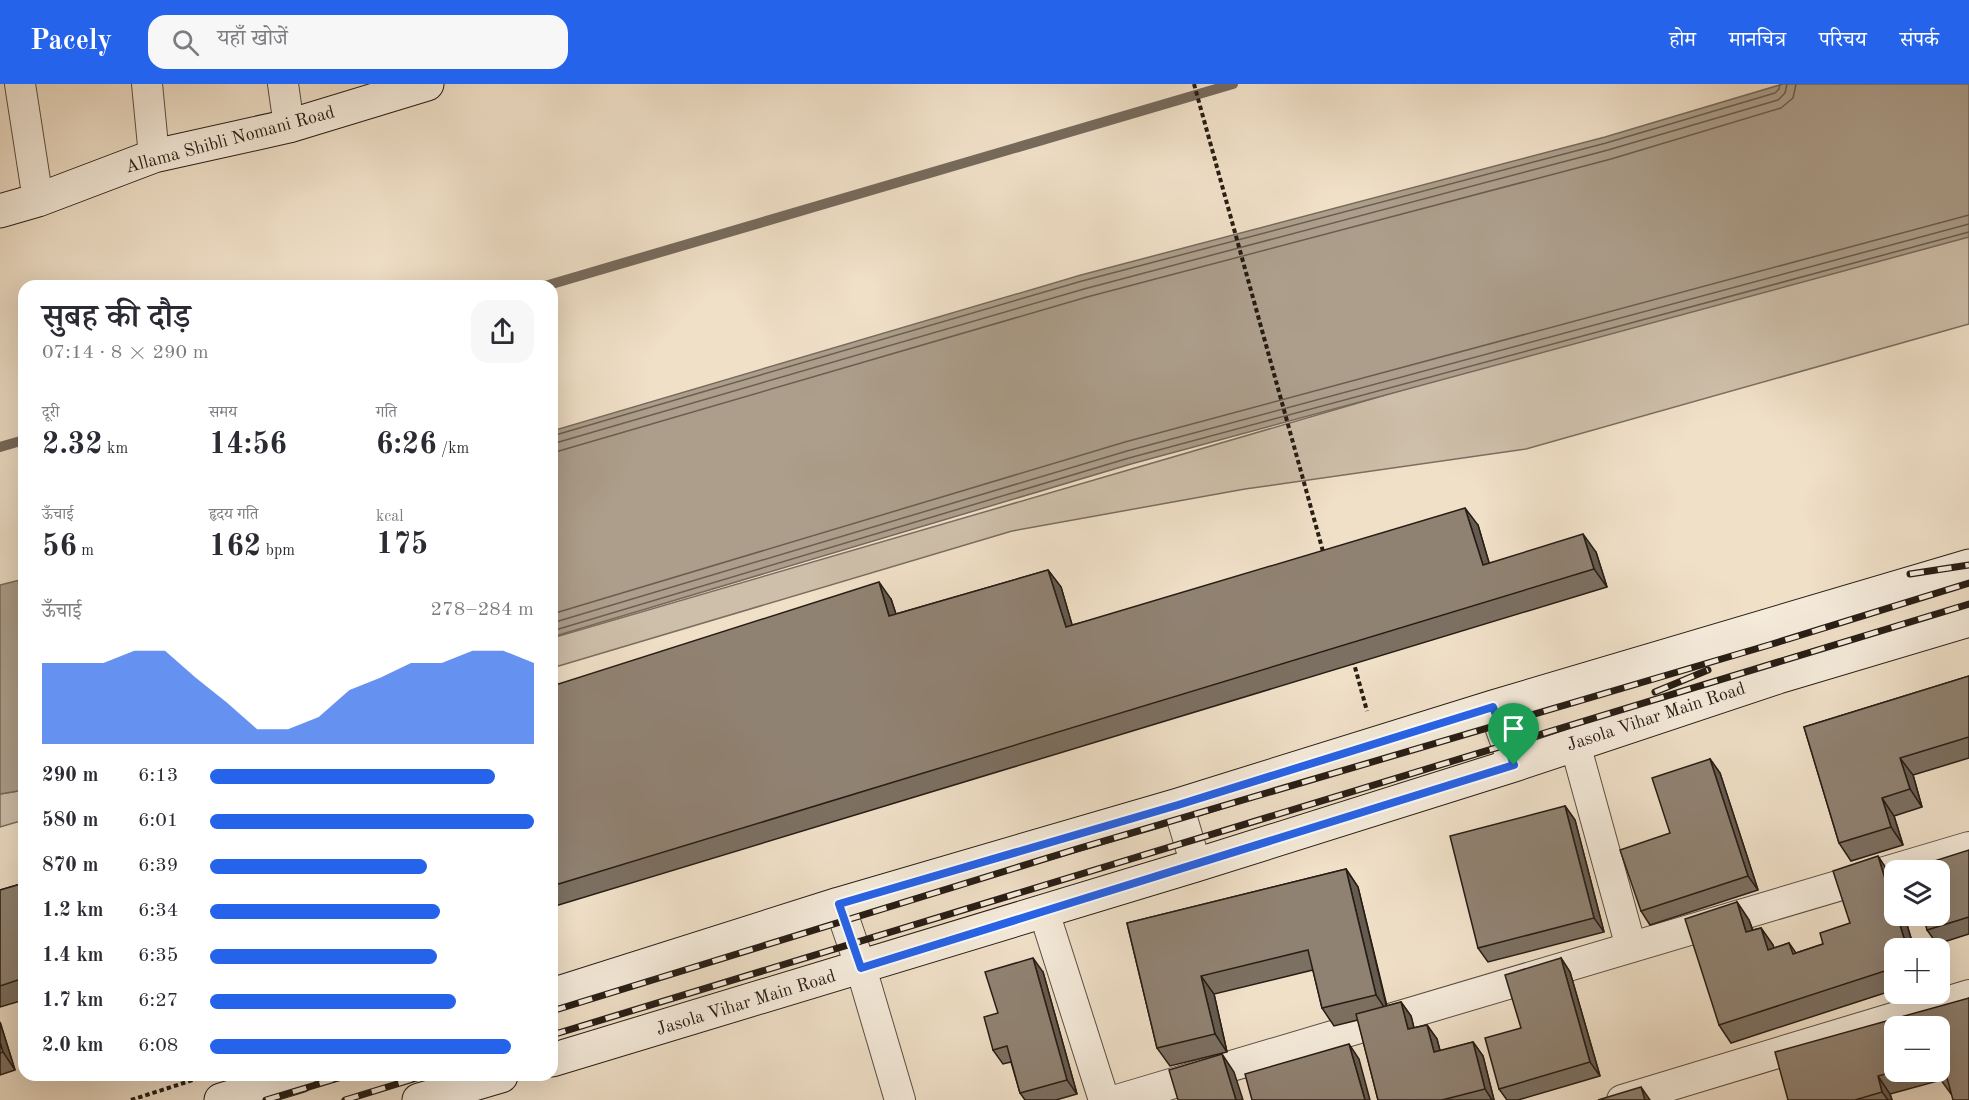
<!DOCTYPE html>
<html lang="hi">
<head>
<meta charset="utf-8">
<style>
  :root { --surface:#fff; --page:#f7f7f7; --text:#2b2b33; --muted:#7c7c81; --accent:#2563eb }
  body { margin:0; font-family:"Old Standard TT","Noto Serif Devanagari",serif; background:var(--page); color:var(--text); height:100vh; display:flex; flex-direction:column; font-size:22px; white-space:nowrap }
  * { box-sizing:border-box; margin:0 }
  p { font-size:20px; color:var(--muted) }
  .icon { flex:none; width:33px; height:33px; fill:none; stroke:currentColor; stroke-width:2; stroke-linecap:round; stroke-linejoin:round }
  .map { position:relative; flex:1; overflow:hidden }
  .panel { position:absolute; left:18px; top:196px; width:540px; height:801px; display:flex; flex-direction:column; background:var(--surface); border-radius:18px; box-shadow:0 6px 24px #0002 }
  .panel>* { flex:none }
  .tools { position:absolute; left:1884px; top:776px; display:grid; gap:12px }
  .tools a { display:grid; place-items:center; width:66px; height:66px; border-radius:12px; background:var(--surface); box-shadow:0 6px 24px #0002; font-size:30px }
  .pin { position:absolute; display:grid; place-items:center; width:51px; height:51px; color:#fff; margin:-62px -26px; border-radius:50% 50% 50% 0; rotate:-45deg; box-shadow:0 0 6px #0007 }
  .pin .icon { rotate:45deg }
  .round { display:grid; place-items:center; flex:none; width:63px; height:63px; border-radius:18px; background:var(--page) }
  .head { display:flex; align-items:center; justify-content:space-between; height:102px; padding:0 24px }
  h1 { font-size:33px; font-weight:600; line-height:45px }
  .figures { display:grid; grid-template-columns:repeat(3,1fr); gap:9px; height:102px; padding:6px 24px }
  .figures div { display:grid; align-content:center }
  .figures b { font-size:30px; font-weight:600 }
  .figures small { font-size:16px; font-weight:400 }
  .figures p { font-size:16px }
  .chart { height:168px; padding:12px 24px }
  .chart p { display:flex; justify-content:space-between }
  .chart svg { width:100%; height:108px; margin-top:6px; fill:var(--accent); opacity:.7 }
  ul { padding:0 24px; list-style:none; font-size:20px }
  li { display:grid; grid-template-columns:96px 72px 1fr; align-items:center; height:45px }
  li i { height:15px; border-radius:8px; background:var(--accent) }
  header { display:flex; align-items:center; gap:36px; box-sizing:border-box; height:84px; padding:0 30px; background:var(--accent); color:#fff }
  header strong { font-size:28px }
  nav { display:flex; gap:33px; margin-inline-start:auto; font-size:21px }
  .search { width:420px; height:54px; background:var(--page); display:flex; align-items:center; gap:15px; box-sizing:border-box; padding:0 21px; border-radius:18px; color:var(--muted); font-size:22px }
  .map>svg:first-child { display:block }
</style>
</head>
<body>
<header>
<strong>Pacely</strong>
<div class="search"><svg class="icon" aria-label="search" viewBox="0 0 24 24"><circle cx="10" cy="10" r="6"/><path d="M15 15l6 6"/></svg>यहाँ खोजें</div>
<nav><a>होम</a><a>मानचित्र</a><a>परिचय</a><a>संपर्क</a></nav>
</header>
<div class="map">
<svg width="1969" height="1016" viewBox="0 0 1969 1016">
  <rect width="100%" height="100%" fill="#f0e0c8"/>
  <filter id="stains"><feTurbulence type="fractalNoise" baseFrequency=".00333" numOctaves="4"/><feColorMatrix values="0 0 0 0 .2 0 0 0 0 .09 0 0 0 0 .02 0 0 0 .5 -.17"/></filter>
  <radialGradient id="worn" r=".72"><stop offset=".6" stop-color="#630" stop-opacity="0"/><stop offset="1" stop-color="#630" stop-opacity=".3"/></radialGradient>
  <g fill="#cebfaa" stroke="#7a6e60" stroke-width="1.5">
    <path d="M1969 132V240L1526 365 1245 405 1012 447 552 584V554L1804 189Z"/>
    <path d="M24 706V736L0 743V710Z"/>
  </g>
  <g fill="#ac9e8b" stroke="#776a5c" stroke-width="1.5">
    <path d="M1783 0H1969V153L1131 380 552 553V347L1081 191 1605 53Z"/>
    <path d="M24 495V706L0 710V501Z"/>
  </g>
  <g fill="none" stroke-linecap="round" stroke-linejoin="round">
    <g stroke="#6a5e50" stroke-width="1.5">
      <path d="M552 352 1082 197 1606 59 1775 9 1779 5 1780 0"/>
      <path d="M552 360 1084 205 1608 66 1778 16 1785 9 1787 0"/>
      <path d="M552 369 1087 213 1611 75 1781 24 1793 14 1796 0"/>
      <path d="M552 530 1125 358 1969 131"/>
      <path d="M552 539 1127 367 1969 140"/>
      <path d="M552 547 1129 374 1969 148"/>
    </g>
    <g stroke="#776a5c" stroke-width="10">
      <path d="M545 202 1233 0"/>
      <path d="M0 363 24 356"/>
    </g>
    <g stroke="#594e42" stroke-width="32">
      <g id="street">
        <path d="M20 0 38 116"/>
        <path d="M147 0 154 72"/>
        <path d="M283 0 289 42"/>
        <path d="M1493 623 1514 681"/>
        <path d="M1575 660 1631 863"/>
        <path d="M1178 721 1196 781"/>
        <path d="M839 820 861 884 900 1016"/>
        <path d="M1044 828 1104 1016"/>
        <path d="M1117 1016 1969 763"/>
        <path d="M1622 1016 1969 911"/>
      </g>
    </g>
    <g stroke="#271d15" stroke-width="35">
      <g id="secondary">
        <path d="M0 127 38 116 154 72 289 42 427 0"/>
        <path d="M552 911 839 820 1178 721 1493 623 1969 482"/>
        <path d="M552 976 1196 781 1514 681 1778 593 1969 536"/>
        <path d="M221 1016 299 992"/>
        <path d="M419 1016 501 992"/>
      </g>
    </g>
    <g stroke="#271d15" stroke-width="4" stroke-dasharray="4.5 3" stroke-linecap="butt">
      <path d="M1194 0 1324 471"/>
      <path d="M1353 576 1367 627"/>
      <path d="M131 1016 193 996"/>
    </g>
    <use href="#street" stroke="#f5ebdb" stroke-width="30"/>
    <use href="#secondary" stroke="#f5ebdb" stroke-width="33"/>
    <g stroke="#271d15" stroke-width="7">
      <g id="rail">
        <path d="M1910 490 1969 481"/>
        <path d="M1655 608 1708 586"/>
        <path d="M552 927 1080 764 1769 561 1969 499"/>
        <path d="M552 951 1969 520"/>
        <path d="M266 1016 345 992"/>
        <path d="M345 1016 423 992"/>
      </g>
    </g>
    <use href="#rail" stroke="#f5ebdb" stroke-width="4.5" stroke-dasharray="14" stroke-linecap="butt"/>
  </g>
  <g fill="#7c7062" stroke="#271d15" stroke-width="1.5" fill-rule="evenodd">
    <path d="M1478 441 1489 479 1596 468 1607 503 552 823V602L891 515 896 530 1048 486 1061 503 1072 541Z"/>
    <path d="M1969 592V674L1913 691 1922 723 1894 732 1903 761 1851 777 1839 759 1804 643Z"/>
    <path d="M1710 675 1720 689 1758 806 1650 841 1641 827 1670 749Z"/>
    <path d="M1565 722 1575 736 1604 848 1488 878 1478 864Z"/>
    <path d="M1969 766V850L1937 860 1927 846Z"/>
    <path d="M1346 785 1358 803 1387 922 1401 918 1411 932 1414 944 1427 941 1437 955 1440 967 1473 958 1483 972 1494 1016H1378L1358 936 1334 942 1322 924 1313 886 1214 910 1227 968 1170 982 1157 964 1127 839Z"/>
    <path d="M1890 790 1894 803V831H1904L1914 864H1894V906L1731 959 1719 941 1737 818 1749 836 1753 846 1761 844 1773 861 1774 864 1789 859 1796 869 1823 860 1850 839Z"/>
    <path d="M24 799V916L0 923V806Z"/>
    <path d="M1561 874 1570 888 1600 992 1518 1016H1507L1499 1005 1521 944Z"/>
    <path d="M1043 888 1077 1010 1056 1016H1025L1020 1009 1011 978 1003 980 993 966 998 929Z"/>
    <path d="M1969 914 1951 1010 1941 996 1890 1010 1892 1016H1788ZM1940 942V987H1894Z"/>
    <path d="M0 938 15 986 0 991Z"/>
  </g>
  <g fill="#655b50" stroke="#271d15" stroke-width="1.5">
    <path d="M1465 424 1478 441 1495 499 1483 481Z"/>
    <path d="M1583 450 1596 468 1607 503 1594 485Z"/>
    <path d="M1048 486 1061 503 1078 561 1066 543Z"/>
    <path d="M879 498 891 515 902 549 889 532Z"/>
    <path d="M1900 674 1913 691 1922 723 1910 705Z"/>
    <path d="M1710 675 1720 689 1758 806 1748 792Z"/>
    <path d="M1882 714 1894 732 1903 761 1891 743Z"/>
    <path d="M1565 722 1575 736 1604 848 1594 834Z"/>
    <path d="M1878 772 1890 790 1894 803V824Z"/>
    <path d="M1346 785 1358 803 1388 929 1376 911Z"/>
    <path d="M1737 818 1749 836 1759 866 1746 848Z"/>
    <path d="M1897 831H1904L1914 864H1907Z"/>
    <path d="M1761 844 1773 861 1780 884 1768 866Z"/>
    <path d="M1033 874 1043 888 1077 1010 1067 996Z"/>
    <path d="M1561 874 1570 888 1600 992 1590 978Z"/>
    <path d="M1201 892 1214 910 1227 968 1215 950Z"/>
    <path d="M1401 918 1411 932 1418 960 1408 945Z"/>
    <path d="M0 938 15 986 3 968 0 959Z"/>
    <path d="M1427 941 1437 955 1444 982 1434 968Z"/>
    <path d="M1473 958 1483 972 1494 1016H1492L1485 1005Z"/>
    <path d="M1349 960 1359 975 1370 1016H1365Z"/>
    <path d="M1222 970 1234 988 1243 1016H1236Z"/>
    <path d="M1878 992 1890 1010 1892 1016H1888L1882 1008Z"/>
    <path d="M1641 1003 1650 1016H1645Z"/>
  </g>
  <g fill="#908272" stroke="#271d15" stroke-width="1.5">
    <path d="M1465 424 1483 481 1583 450 1594 485 552 802V602L879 498 889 532 1048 486 1066 543Z"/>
    <path d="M1969 592V653L1900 674 1910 705 1882 714 1891 743 1839 759 1804 643Z"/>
    <path d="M1710 675 1748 792 1641 827 1620 766 1670 749 1652 694Z"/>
    <path d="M1565 722 1594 834 1478 864 1450 752Z"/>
    <path d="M1969 766V833L1927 846 1923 831H1940V786H1909V785Z"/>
    <path d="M1878 772 1894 824V831H1897L1907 864H1894V884L1719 941 1685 835 1737 818 1746 848 1761 844 1768 866 1789 859 1793 870 1823 860 1820 849 1850 839 1833 787Z"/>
    <path d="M1346 785 1376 911 1322 924 1308 866 1201 892 1215 950 1157 964 1127 839Z"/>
    <path d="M24 799V894L0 902V806Z"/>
    <path d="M1033 874 1067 996 1020 1009 1007 962 993 966 984 933 998 929 985 888Z"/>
    <path d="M1561 874 1590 978 1499 1005 1485 954 1521 944 1505 891Z"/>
    <path d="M1969 914V1016H1953L1946 990 1938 993 1937 987H1940V942H1894V987H1897L1878 992 1882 1008 1855 1016H1788L1775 968Z"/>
    <path d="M1401 918 1408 945 1427 941 1434 968 1473 958 1485 1005 1442 1016H1378L1356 930Z"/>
    <path d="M0 959 3 968 0 969Z"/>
    <path d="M1349 960 1365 1016H1252L1245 990Z"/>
    <path d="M1222 970 1236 1016H1178L1169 986Z"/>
    <path d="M1641 1003 1645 1016H1598Z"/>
  </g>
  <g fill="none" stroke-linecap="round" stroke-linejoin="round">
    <g stroke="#fff" stroke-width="12">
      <path id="route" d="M1493 623 1514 681 861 884 839 820 1178 721Z"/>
    </g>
    <use href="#route" stroke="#2563eb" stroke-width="8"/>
  </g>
  <g text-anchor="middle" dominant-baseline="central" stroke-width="5" stroke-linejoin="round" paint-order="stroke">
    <g font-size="18" fill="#271d15" stroke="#f5ebdb">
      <text transform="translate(230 56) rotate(-15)">Allama Shibli Nomani Road</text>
      <text transform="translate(1656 633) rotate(-18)">Jasola Vihar Main Road</text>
      <text transform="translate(746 919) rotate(-17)">Jasola Vihar Main Road</text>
    </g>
  </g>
  <rect width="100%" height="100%" filter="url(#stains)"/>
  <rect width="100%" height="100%" fill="url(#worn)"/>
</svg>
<div class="tools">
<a><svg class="icon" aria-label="layers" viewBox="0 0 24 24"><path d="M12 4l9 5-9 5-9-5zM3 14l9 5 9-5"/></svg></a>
<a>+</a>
<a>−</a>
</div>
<div class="pin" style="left:1514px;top:681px;background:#1e9e55"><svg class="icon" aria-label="arrive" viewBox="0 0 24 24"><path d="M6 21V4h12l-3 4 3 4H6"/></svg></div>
<section class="panel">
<div class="head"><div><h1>सुबह की दौड़</h1><p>07:14 · 8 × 290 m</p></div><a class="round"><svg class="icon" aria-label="share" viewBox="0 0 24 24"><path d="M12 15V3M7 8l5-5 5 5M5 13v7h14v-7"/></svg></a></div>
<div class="figures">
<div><p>दूरी</p><b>2.32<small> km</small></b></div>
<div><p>समय</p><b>14:56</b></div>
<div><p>गति</p><b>6:26<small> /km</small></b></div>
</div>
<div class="figures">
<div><p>ऊँचाई</p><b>56<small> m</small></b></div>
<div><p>हृदय गति</p><b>162<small> bpm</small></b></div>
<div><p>kcal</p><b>175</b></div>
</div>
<div class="chart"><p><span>ऊँचाई</span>278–284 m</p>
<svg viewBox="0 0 160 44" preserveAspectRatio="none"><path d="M0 44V11L10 11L20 11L30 6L40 6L50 17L60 27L70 38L80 38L90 33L100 22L110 17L120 11L130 11L140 6L150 6L160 11V44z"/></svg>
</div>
<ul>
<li><b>290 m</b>6:13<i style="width:88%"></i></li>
<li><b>580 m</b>6:01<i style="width:100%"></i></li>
<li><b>870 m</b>6:39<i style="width:67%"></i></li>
<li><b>1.2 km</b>6:34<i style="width:71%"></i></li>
<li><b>1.4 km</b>6:35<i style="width:70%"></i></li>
<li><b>1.7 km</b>6:27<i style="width:76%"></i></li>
<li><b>2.0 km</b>6:08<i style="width:93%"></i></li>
</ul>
</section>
</div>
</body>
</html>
